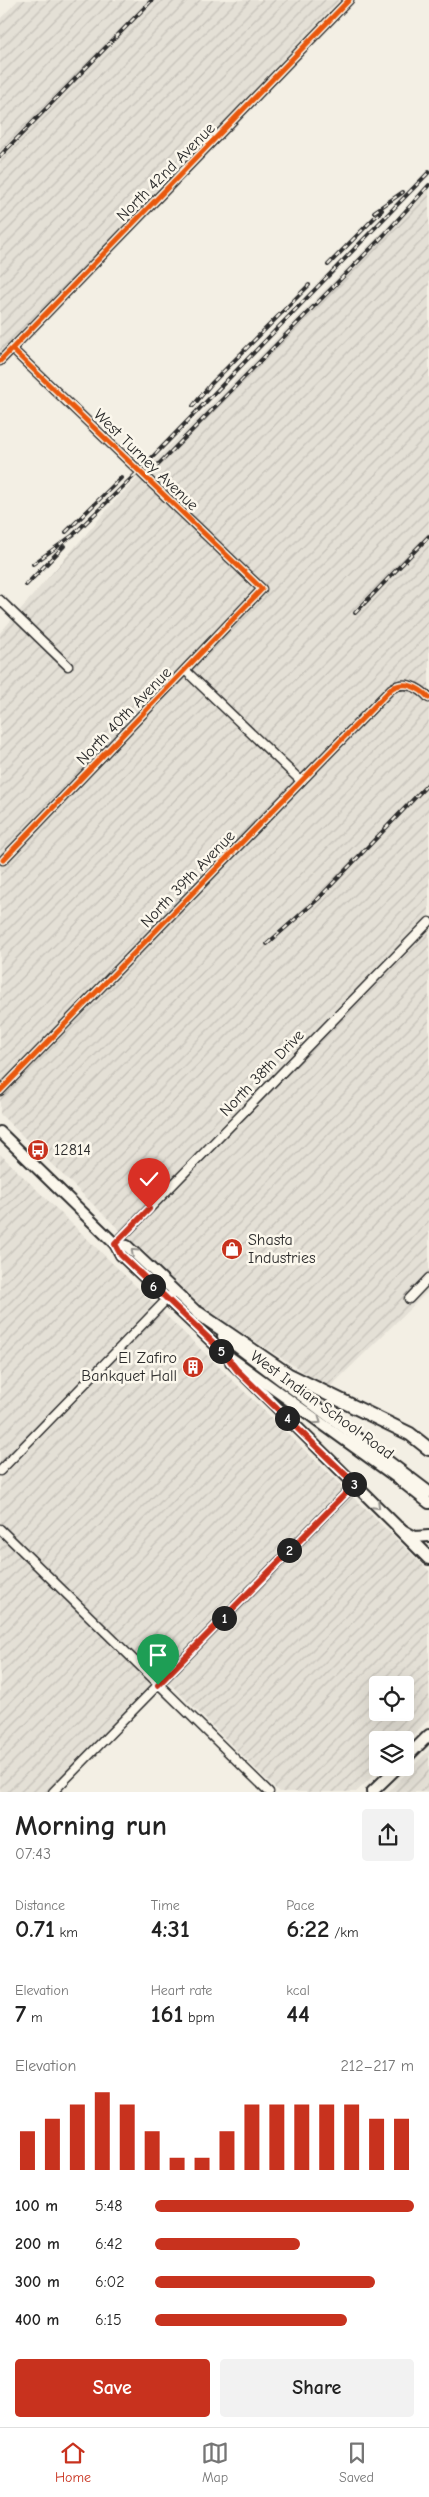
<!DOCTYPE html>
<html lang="en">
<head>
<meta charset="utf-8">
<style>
  :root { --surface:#fff; --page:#f2f2f2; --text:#222; --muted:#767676; --line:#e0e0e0; --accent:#c8321e }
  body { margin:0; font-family:"Comic Neue",sans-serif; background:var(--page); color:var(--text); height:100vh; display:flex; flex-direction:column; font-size:19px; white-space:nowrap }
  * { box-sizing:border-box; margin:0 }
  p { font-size:16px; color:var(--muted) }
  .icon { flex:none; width:28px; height:28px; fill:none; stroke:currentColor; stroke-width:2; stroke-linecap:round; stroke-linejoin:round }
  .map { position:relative; height:1792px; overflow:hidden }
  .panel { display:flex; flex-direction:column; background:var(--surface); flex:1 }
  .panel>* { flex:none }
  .buttons { position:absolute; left:369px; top:1676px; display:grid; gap:10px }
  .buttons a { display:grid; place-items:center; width:45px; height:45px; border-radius:5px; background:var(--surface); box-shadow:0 5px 20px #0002; font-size:25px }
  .pin { position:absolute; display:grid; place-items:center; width:42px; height:42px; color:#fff; margin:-51px -21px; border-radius:50% 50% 50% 0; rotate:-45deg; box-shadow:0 0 5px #0007 }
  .pin .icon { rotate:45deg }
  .km { position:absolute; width:25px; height:25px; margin:-12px; border-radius:50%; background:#222; color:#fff; font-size:14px; line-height:25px; text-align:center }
  .round { display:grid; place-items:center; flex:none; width:52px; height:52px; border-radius:5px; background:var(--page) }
  .summary { display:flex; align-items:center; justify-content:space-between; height:85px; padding:0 15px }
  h1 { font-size:28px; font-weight:800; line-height:38px }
  .metrics { display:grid; grid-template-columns:repeat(3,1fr); gap:8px; height:85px; padding:5px 15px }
  .metrics div { display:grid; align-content:center }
  .metrics b { font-size:25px; font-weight:800 }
  .metrics small { font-size:14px; font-weight:400 }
  .metrics p { font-size:14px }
  .chart { height:140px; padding:10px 15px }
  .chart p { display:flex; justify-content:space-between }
  .chart svg { width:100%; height:90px; margin-top:5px; stroke:var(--accent); stroke-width:6 }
  .button { display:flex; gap:10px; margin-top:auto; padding:10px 15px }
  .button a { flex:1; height:58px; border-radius:5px; background:var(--accent); color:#fff; font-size:20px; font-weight:800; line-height:58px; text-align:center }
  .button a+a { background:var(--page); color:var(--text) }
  ul { padding:0 15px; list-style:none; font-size:16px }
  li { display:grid; grid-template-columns:80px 60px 1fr; align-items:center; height:38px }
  li i { height:12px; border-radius:6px; background:var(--accent) }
  .tab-bar { display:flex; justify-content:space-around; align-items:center; height:70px; border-top:1px solid var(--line); background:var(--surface); font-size:14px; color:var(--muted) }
  .tab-bar a { display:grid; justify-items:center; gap:2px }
  .tab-bar .selected { color:var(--accent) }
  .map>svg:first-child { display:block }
</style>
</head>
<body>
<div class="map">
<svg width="429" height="1792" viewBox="0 0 429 1792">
  <defs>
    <pattern id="industrial-furrows" width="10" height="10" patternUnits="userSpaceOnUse" patternTransform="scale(1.25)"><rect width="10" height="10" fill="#e4e0d6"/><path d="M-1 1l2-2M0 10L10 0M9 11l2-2" fill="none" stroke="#c4c0b8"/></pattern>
  </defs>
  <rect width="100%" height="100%" fill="#f3efe4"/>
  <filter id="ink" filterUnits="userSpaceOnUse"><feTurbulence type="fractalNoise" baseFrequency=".02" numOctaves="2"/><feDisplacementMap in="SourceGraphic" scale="10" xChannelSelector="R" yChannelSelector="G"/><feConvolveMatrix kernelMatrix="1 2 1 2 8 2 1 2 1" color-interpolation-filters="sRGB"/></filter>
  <g filter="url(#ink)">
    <g fill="url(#industrial-furrows)" fill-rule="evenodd">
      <path d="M18 0H340L0 353V19Z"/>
      <path d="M429 185V1290L329 1388 206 1310 135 1245 0 1114V633L114 502Z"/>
      <path d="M0 1154 429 1571V1719L405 1743V1740H378V1768H381L356 1792H279L161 1675 46 1792H0ZM378 1685H405V1712H378Z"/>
      <path d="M429 1750V1792H388Z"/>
    </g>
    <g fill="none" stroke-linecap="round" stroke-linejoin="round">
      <g stroke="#2b2b2b" stroke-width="11">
        <g id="minor">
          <path d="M0 361 349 0"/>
          <path d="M0 600 68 666"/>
          <path d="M186 671 301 781"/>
          <path d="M3 860 262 589 12 349"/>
          <path d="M0 1091 391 689C404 680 419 687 429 698"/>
          <path d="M115 1244 429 922"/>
          <path d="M409 1299 429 1278"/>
          <path d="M0 1471 171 1295"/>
          <path d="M0 1529 269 1792"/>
          <path d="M53 1792 355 1484"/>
        </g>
      </g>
      <g stroke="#2b2b2b" stroke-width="14">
        <g id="secondary">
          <path d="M0 1132 115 1244 121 1255 224 1353 396 1477 429 1503"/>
          <path d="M115 1244 127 1246 203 1318"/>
          <path d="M223 1336 429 1492"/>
          <path d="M231 1362 399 1528 415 1537 429 1536"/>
          <path d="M405 1759 429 1735"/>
          <path d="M372 1792 397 1768"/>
        </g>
      </g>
      <g stroke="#2b2b2b" stroke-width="16">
        <g id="trunk">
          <path d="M198 1313 289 1375 410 1434 429 1449"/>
          <path d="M399 1528 429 1558"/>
        </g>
      </g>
      <use href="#minor" stroke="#fbf7ec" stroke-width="8"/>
      <use href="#secondary" stroke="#fbf7ec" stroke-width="10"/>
      <use href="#trunk" stroke="#fbf7ec" stroke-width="12"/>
      <g stroke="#2b2b2b" stroke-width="4">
        <g id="rail">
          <path d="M0 156 152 0"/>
          <path d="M374 212 403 192"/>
          <path d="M328 265 382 210"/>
          <path d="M193 406 211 384 309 285"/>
          <path d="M155 468 384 235 429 185"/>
          <path d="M66 532 121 478"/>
          <path d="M33 564 73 535 139 471 429 172"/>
          <path d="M26 585 64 546"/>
          <path d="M355 613 429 536"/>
          <path d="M267 944 318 899 429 783"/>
        </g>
      </g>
      <use href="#rail" stroke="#fbf7ec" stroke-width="2" stroke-dasharray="5.5" stroke-linecap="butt"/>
      <g stroke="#fbf7ec" stroke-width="8">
        <g id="cycleway">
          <path d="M0 361 349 0"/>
          <path d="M3 860 262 589 12 349"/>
          <path d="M0 1091 391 689C404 680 419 687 429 698"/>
        </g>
      </g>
      <use href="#cycleway" stroke="#e8590c" stroke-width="5"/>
    </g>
    <defs><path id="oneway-chevron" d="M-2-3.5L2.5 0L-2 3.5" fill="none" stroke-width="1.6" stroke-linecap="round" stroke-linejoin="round" transform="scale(1.25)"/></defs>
    <g stroke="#93918c">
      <use href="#oneway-chevron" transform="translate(134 1252) rotate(-137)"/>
      <use href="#oneway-chevron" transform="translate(318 1421) rotate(35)"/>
      <use href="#oneway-chevron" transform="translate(377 1506) rotate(45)"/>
    </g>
  </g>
  <g fill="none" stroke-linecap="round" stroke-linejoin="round" filter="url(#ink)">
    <g stroke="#fff" stroke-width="10">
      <path id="route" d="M149 1209 115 1244 121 1255 224 1353 237 1370 355 1484 158 1685"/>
    </g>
    <use href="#route" stroke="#c8321e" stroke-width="6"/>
  </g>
  <defs>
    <g id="bus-disc" transform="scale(1.125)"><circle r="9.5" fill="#c8321e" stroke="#fbf7ec"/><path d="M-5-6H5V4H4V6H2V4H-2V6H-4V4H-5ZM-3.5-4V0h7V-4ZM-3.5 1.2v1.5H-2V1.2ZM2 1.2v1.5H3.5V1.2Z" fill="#fff"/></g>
    <g id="shop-disc" transform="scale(1.125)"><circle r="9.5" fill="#c8321e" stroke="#fbf7ec"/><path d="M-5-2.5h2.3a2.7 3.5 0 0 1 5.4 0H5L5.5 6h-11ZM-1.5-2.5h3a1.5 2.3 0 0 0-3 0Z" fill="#fff"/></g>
    <g id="building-disc" transform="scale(1.125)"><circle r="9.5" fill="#c8321e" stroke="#fbf7ec"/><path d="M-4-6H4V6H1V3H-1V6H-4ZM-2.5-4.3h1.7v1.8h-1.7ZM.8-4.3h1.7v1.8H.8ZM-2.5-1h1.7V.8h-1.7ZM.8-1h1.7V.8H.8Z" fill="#fff"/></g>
  </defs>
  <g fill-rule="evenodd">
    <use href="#bus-disc" x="38" y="1150"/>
    <use href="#shop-disc" x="232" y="1249"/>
    <use href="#building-disc" x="193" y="1367"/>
  </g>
  <g text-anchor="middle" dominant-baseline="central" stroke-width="5" stroke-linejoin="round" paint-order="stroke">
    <g font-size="16" fill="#2b2b2b" stroke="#fbf7ec">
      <text transform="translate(166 172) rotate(-45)">North 42nd Avenue</text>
      <text transform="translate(146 460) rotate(44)">West Turney Avenue</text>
      <text transform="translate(124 716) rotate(-46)">North 40th Avenue</text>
      <text transform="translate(188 879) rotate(-46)">North 39th Avenue</text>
      <text transform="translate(262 1073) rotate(-46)">North 38th Drive</text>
      <text transform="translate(322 1405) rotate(36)">West Indian School Road</text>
    </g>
    <g font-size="16" fill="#2b2b2b" stroke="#fbf7ec" text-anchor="start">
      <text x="54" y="1150">12814</text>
      <text x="248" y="1240">Shasta<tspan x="248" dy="18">Industries</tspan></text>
      <text x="177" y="1358" text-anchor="end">El Zafiro<tspan x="177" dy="18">Bankquet Hall</tspan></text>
    </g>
  </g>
</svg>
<div class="buttons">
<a><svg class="icon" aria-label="locate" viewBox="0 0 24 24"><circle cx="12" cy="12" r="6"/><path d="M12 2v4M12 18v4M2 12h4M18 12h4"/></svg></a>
<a><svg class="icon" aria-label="layers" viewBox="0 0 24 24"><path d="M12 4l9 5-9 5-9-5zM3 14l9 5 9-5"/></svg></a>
</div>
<div class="pin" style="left:158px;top:1685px;background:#1e9e55"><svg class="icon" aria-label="arrive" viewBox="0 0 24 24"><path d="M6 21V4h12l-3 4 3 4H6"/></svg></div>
<div class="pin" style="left:149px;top:1209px;background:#d93025"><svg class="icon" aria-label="check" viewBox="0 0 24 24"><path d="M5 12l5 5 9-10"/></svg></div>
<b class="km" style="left:224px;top:1618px">1</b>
<b class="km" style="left:289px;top:1550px">2</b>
<b class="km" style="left:354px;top:1484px">3</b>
<b class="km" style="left:287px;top:1418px">4</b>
<b class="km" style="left:221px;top:1351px">5</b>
<b class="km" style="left:153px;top:1286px">6</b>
</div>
<section class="panel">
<div class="summary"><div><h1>Morning run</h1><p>07:43</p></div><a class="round"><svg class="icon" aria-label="share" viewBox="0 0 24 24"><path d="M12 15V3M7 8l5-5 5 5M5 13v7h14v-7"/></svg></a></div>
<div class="metrics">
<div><p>Distance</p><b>0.71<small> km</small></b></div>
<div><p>Time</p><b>4:31</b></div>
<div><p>Pace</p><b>6:22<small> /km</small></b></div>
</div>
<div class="metrics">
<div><p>Elevation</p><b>7<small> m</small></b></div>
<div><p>Heart rate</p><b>161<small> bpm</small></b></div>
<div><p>kcal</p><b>44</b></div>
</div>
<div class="chart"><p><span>Elevation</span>212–217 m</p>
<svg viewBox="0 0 160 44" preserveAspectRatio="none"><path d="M5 44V25M15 44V19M25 44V12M35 44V6M45 44V12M55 44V25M65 44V38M75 44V38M85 44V25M95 44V12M105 44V12M115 44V12M125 44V12M135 44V12M145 44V19M155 44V19"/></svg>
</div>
<ul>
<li><b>100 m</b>5:48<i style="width:100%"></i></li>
<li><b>200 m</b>6:42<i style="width:56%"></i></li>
<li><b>300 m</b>6:02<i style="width:85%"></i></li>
<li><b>400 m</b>6:15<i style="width:74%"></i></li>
</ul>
<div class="button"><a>Save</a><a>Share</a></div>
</section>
<nav class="tab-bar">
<a class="selected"><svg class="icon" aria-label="home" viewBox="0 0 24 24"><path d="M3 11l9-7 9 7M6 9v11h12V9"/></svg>Home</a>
<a><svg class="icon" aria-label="map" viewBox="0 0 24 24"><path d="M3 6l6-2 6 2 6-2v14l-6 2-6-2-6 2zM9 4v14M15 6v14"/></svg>Map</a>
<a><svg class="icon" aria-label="saved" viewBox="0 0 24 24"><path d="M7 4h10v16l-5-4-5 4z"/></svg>Saved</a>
</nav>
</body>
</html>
